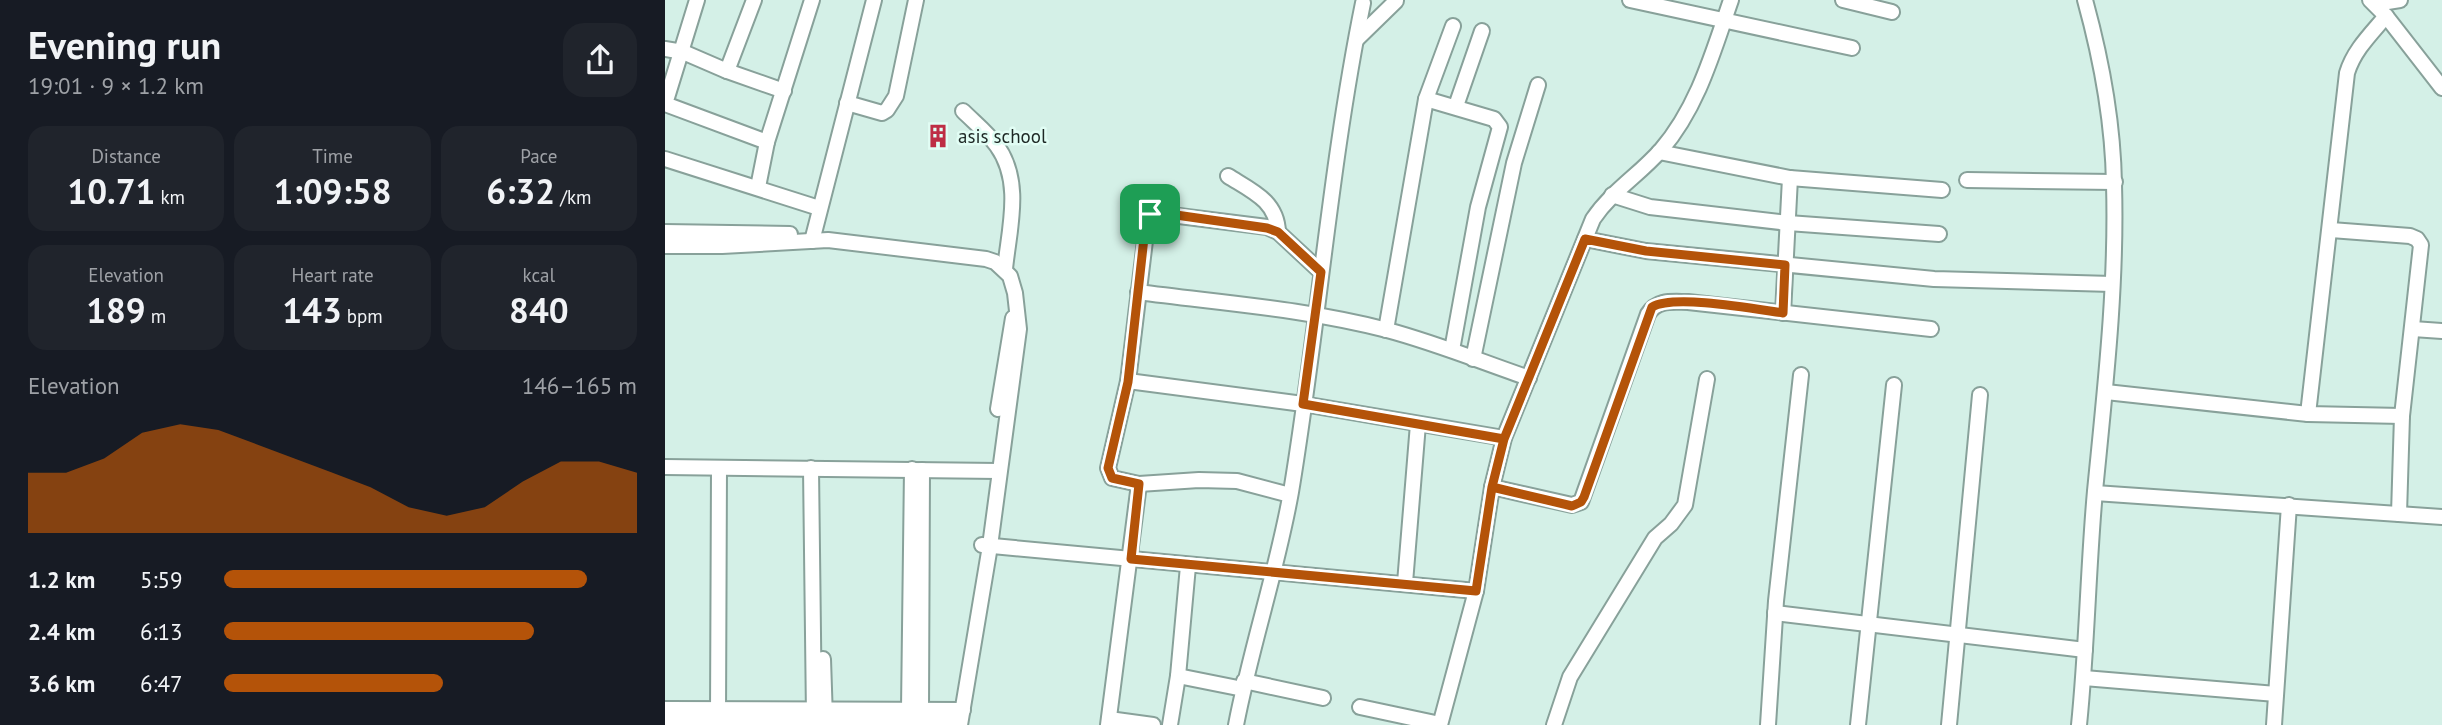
<!DOCTYPE html>
<html lang="en">
<head>
<meta charset="utf-8">
<style>
  :root { --surface:#171b24; --page:#20242c; --text:#f1f3f6; --muted:#9ea1a6; --accent:#b45309 }
  body { margin:0; font-family:"PT Sans",sans-serif; background:var(--page); color:var(--text); height:100vh; display:flex; flex-direction:column; font-size:26px; white-space:nowrap }
  * { box-sizing:border-box; margin:0 }
  p { font-size:23px; color:var(--muted) }
  .icon { flex:none; width:38px; height:38px; fill:none; stroke:currentColor; stroke-width:2; stroke-linecap:round; stroke-linejoin:round }
  .map { position:relative; flex:1; overflow:hidden }
  .details { display:flex; flex-direction:column; background:var(--surface); width:665px }
  .details>* { flex:none }
  .pin { position:absolute; display:grid; place-items:center; width:60px; height:60px; color:#fff; margin:-30px; border-radius:14px; box-shadow:0 4px 10px #0006 }
  .round { display:grid; place-items:center; flex:none; width:74px; height:74px; border-radius:21px; background:var(--page) }
  .head { display:flex; align-items:center; justify-content:space-between; height:119px; padding:0 28px }
  h1 { font-size:38px; font-weight:800; line-height:52px }
  .stats { display:grid; grid-template-columns:repeat(3,1fr); gap:10px; height:119px; padding:7px 28px }
  .stats div { display:grid; align-content:center; border-radius:18px; background:var(--page); text-align:center }
  .stats b { font-size:35px; font-weight:800 }
  .stats small { font-size:19px; font-weight:400 }
  .stats p { font-size:19px }
  .chart { height:196px; padding:14px 28px }
  .chart p { display:flex; justify-content:space-between }
  .chart svg { width:100%; height:126px; margin-top:7px; fill:var(--accent); opacity:.7 }
  ul { padding:0 28px; list-style:none; font-size:23px }
  li { display:grid; grid-template-columns:112px 84px 1fr; align-items:center; height:52px }
  li i { height:18px; border-radius:9px; background:var(--accent) }
  main { display:flex; flex:1; min-height:0 }
  .map>svg:first-child { display:block }
</style>
</head>
<body>
<main>
<section class="details">
<div class="head"><div><h1>Evening run</h1><p>19:01 · 9 × 1.2 km</p></div><a class="round"><svg class="icon" aria-label="share" viewBox="0 0 24 24"><path d="M12 15V3M7 8l5-5 5 5M5 13v7h14v-7"/></svg></a></div>
<div class="stats">
<div><p>Distance</p><b>10.71<small> km</small></b></div>
<div><p>Time</p><b>1:09:58</b></div>
<div><p>Pace</p><b>6:32<small> /km</small></b></div>
</div>
<div class="stats">
<div><p>Elevation</p><b>189<small> m</small></b></div>
<div><p>Heart rate</p><b>143<small> bpm</small></b></div>
<div><p>kcal</p><b>840</b></div>
</div>
<div class="chart"><p><span>Elevation</span>146–165 m</p>
<svg viewBox="0 0 160 44" preserveAspectRatio="none"><path d="M0 44V23L10 23L20 18L30 9L40 6L50 8L60 13L70 18L80 23L90 28L100 35L110 38L120 35L130 26L140 19L150 19L160 23V44z"/></svg>
</div>
<ul>
<li><b>1.2 km</b>5:59<i style="width:88%"></i></li>
<li><b>2.4 km</b>6:13<i style="width:75%"></i></li>
<li><b>3.6 km</b>6:47<i style="width:53%"></i></li>
</ul>
</section>
<div class="map">
<svg width="1777" height="725" viewBox="0 0 1777 725">
  <rect width="100%" height="100%" fill="#d4f0e7"/>
  <g fill="none" stroke-linecap="round" stroke-linejoin="round">
    <g stroke="#88a19a" stroke-width="18">
      <g id="minor">
        <path d="M32 0 0 104 102 142"/>
        <path d="M965 0 1187 48"/>
        <path d="M1178 0 1227 12"/>
        <path d="M1705 0 1721 16 1777 88"/>
        <path d="M1710 4 1735 0"/>
        <path d="M692 39 731 1"/>
        <path d="M0 49 18 52 62 71 119 91"/>
        <path d="M62 71 89 0"/>
        <path d="M182 103 217 113 222 110 231 96 251 0"/>
        <path d="M791 106 817 31"/>
        <path d="M298 111C309 122 323 133 332 146 358 182 344 229 340 269"/>
        <path d="M994 152 1125 178 1277 190"/>
        <path d="M0 159 154 208"/>
        <path d="M563 176C587 191 612 201 613 232"/>
        <path d="M1302 180 1450 182"/>
        <path d="M93 187 102 142 147 0"/>
        <path d="M947 195 985 207 1123 223 1274 234"/>
        <path d="M1666 230 1745 236 1752 239 1756 245 1737 416 1734 514"/>
        <path d="M0 232 125 234"/>
        <path d="M920 239 981 251 1269 279 1447 284"/>
        <path d="M147 241 209 0"/>
        <path d="M0 246H57L163 240 321 259 330 262 345 276 350 293 354 329 325 546 295 725"/>
        <path d="M473 292C556 303 642 309 722 330 771 343 817 362 864 378"/>
        <path d="M1118 313 1125 178"/>
        <path d="M1748 329 1777 331"/>
        <path d="M721 330 761 99"/>
        <path d="M787 350 813 207 835 127 829 119 761 99 788 26"/>
        <path d="M808 359 849 163 873 85"/>
        <path d="M463 381 638 404 839 438"/>
        <path d="M1441 392 1643 414 1737 416"/>
        <path d="M333 409 348 318"/>
        <path d="M1643 414 1682 73C1689 50 1706 34 1721 16"/>
        <path d="M0 467 334 471"/>
        <path d="M146 468 149 717"/>
        <path d="M827 487 907 505 916 502 983 314C992 299 1008 302 1023 302L1266 329"/>
        <path d="M1430 493 1777 517"/>
        <path d="M625 495 572 481 534 480 474 484 447 478 443 468 463 381 483 216 490 213 602 227 613 232 656 272"/>
        <path d="M317 545 811 591"/>
        <path d="M740 583 753 424"/>
        <path d="M1110 613 1420 650"/>
        <path d="M158 659 160 719"/>
        <path d="M513 676 578 689"/>
        <path d="M1419 678 1611 694"/>
        <path d="M579 681 658 698"/>
        <path d="M695 707 775 724"/>
        <path d="M0 709 298 710"/>
        <path d="M244 709 247 469"/>
        <path d="M256 709 257 470"/>
        <path d="M53 717 54 468"/>
        <path d="M444 719 488 725"/>
        <path d="M0 722H295"/>
        <path d="M443 725 474 484"/>
        <path d="M505 725 513 676 523 566"/>
        <path d="M571 725C586 647 612 571 626 492 653 330 665 165 698 3"/>
        <path d="M775 725 811 591 827 487 839 438 928 219C947 191 974 175 996 150 1033 107 1048 52 1066 0"/>
        <path d="M889 725 905 677 990 538 1006 524 1020 505 1042 379"/>
        <path d="M1103 725 1111 601 1136 375"/>
        <path d="M1193 725 1229 385"/>
        <path d="M1284 725 1315 395"/>
        <path d="M1414 725C1422 647 1423 569 1430 491 1440 389 1452 286 1449 184 1448 123 1436 58 1420 0"/>
        <path d="M1609 725 1624 505"/>
      </g>
    </g>
    <use href="#minor" stroke="#fff" stroke-width="14"/>
  </g>
  <g fill="none" stroke-linecap="round" stroke-linejoin="round">
    <g stroke="#fff" stroke-width="14">
      <path id="route" d="M485 214 481 220 463 382 443 468 447 478 474 484 466 559 811 591 827 487 839 439 920 239 981 251 1120 265 1118 313C1090 309 1009 294 987 307L919 497 916 502 907 506 827 487 839 439 638 404 656 272 613 232 602 228 490 212 485 214"/>
    </g>
    <use href="#route" stroke="#b45309" stroke-width="9"/>
  </g>
  <defs>
    <g id="building-bare" transform="scale(1.89)"><path d="M-4-6H4V6H1V3H-1V6H-4ZM-2.5-4.3h1.7v1.8h-1.7ZM.8-4.3h1.7v1.8H.8ZM-2.5-1h1.7V.8h-1.7ZM.8-1h1.7V.8H.8Z" fill="#be2d44" stroke="#e1fdf4" stroke-width="2.5" paint-order="stroke"/></g>
  </defs>
  <g fill-rule="evenodd">
    <use href="#building-bare" x="273" y="136"/>
  </g>
  <g text-anchor="middle" dominant-baseline="central" stroke-width="5" stroke-linejoin="round" paint-order="stroke">
    <g font-size="19" fill="#1e2825" stroke="#e1fdf4" text-anchor="start">
      <text x="293" y="136">asis school</text>
    </g>
  </g>
</svg>
<div class="pin" style="left:485px;top:214px;background:#1e9e55"><svg class="icon" aria-label="arrive" viewBox="0 0 24 24"><path d="M6 21V4h12l-3 4 3 4H6"/></svg></div>
</div>
</main>
</body>
</html>
